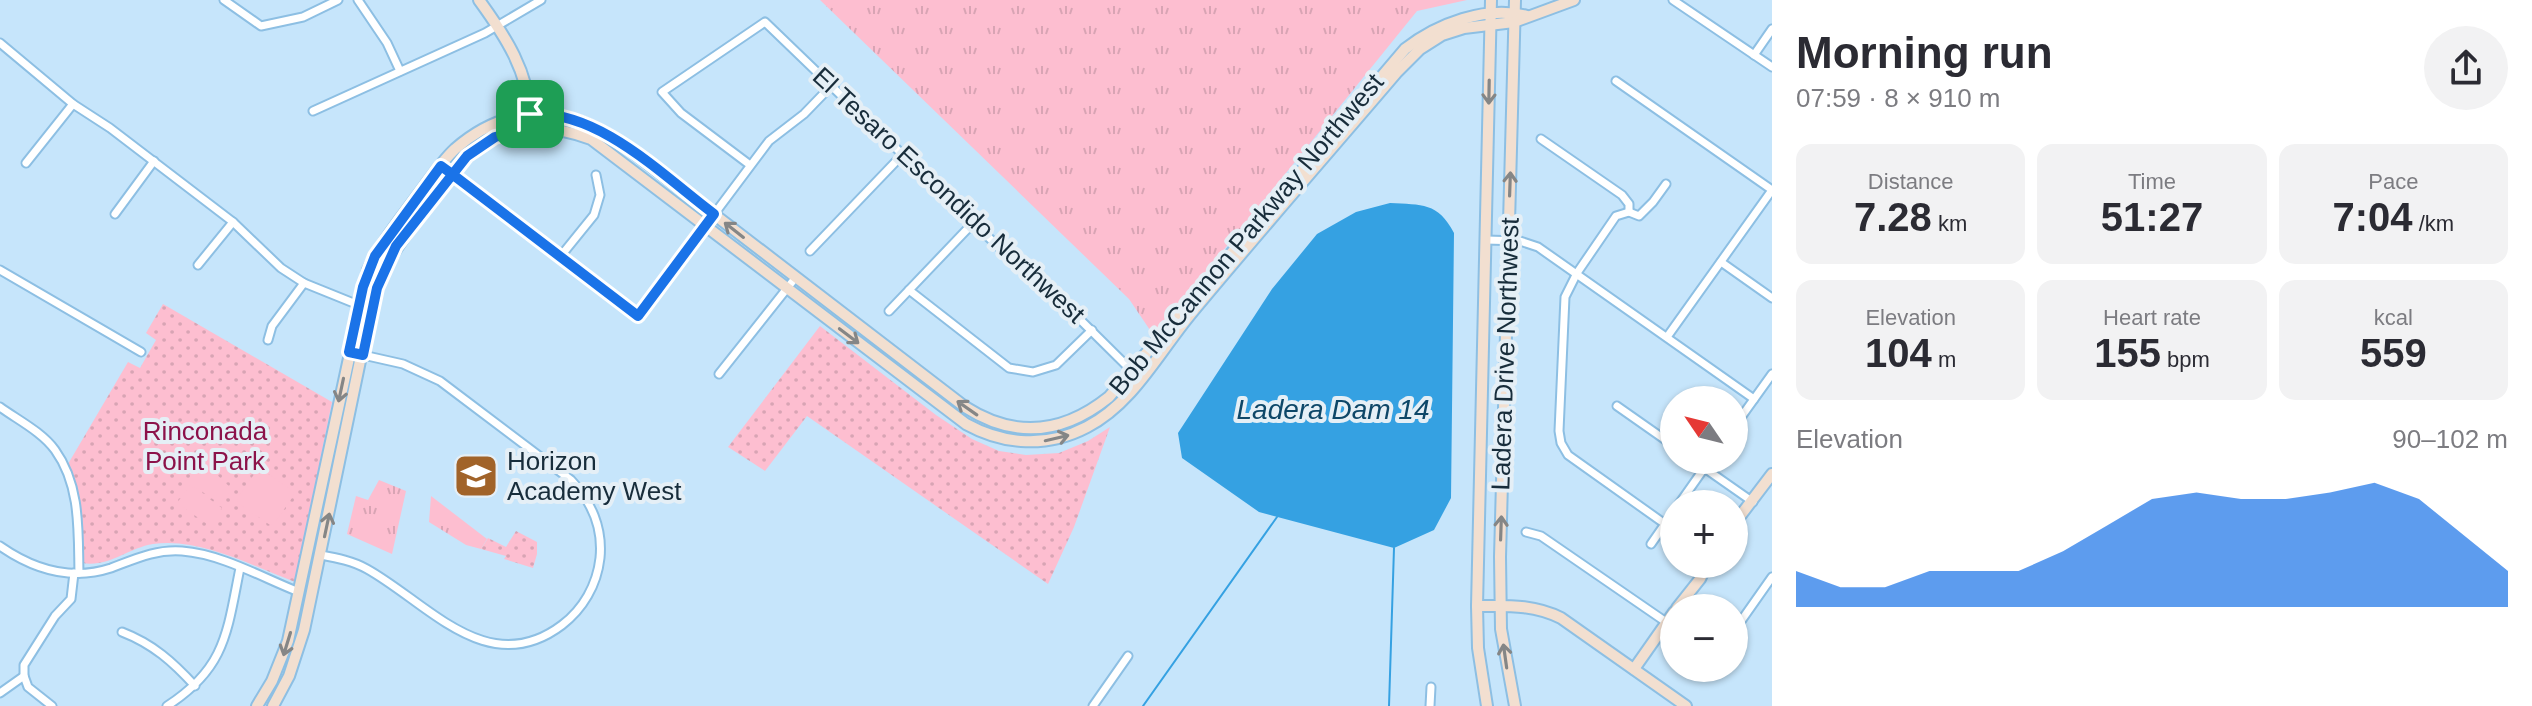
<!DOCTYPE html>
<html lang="en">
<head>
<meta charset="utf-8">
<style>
  :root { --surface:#fff; --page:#f2f2f3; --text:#2b2b33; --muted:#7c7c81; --accent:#1a73e8 }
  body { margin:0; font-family:Helvetica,sans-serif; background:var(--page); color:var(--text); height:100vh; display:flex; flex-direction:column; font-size:30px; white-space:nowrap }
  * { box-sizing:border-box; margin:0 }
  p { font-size:26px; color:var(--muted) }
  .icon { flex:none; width:44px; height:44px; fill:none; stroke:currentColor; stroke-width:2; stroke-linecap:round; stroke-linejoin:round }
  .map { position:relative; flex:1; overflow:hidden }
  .drawer { display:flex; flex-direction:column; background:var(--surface); width:760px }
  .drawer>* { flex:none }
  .needle { width:52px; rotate:305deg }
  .tools { position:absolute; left:1660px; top:386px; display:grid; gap:16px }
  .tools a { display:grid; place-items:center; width:88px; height:88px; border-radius:50%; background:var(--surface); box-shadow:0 2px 6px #0004; font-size:40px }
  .pin { position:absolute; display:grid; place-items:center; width:68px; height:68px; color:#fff; margin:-34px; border-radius:16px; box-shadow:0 4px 12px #0006 }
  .round { display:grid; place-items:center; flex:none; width:84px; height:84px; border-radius:42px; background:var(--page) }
  .head { display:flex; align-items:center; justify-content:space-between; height:136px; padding:0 24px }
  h1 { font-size:44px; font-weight:600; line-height:60px }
  .metrics { display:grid; grid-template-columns:repeat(3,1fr); gap:12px; height:136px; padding:8px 24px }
  .metrics div { display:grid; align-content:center; border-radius:16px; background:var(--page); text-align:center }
  .metrics b { font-size:40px; font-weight:600 }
  .metrics small { font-size:22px; font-weight:400 }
  .metrics p { font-size:22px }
  .chart { height:224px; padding:16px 24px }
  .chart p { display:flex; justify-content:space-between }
  .chart svg { width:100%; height:144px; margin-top:8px; fill:var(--accent); opacity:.7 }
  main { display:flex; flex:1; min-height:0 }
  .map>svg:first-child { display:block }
</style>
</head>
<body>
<main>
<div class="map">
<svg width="1772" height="706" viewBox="0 0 1772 706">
  <defs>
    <pattern id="grass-tufts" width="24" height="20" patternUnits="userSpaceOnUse" patternTransform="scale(2)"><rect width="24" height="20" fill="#fdbed0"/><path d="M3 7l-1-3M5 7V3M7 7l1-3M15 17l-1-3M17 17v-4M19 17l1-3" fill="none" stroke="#d8a4b4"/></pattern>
    <pattern id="park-dots" width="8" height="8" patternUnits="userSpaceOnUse" patternTransform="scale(2)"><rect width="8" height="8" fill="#fdbed0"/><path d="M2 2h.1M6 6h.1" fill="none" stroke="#d8a4b4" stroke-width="1.8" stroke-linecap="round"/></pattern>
  </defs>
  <rect width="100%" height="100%" fill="#c6e5fb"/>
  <g fill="url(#grass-tufts)">
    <path d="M820 0H1467L1417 11 1154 336 1129 299Z"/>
    <path d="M379 480 406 491 392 554 347 534 356 496 368 500Z"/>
    <path d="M431 496 487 539 481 549 466 545 429 522Z"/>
  </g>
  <g fill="url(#park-dots)">
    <path d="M163 304 332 402 295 582C252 566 200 537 153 544 128 548 108 568 82 563L80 502 68 464 128 362 140 368 156 340 146 333Z"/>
    <path d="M820 326 936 415 972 439 999 451 1026 455 1059 453 1088 441 1110 427 1074 527 1048 584 807 416 765 471 728 447Z"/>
    <path d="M516 531 537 542V554L533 568 504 559 506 556 481 549 488 538 506 547Z"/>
  </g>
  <g fill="#fdbed0">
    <path d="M202 468 214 472 232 489 220 504 191 484Z"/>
    <path d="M261 469 293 491 294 495 274 524 270 525 238 503 237 499 257 470Z"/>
    <path d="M190 485 222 508 210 526 177 503Z"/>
  </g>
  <path fill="#35a1e2" d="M1390 203C1422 205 1438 202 1454 233L1451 498 1434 530 1394 548 1259 512 1182 458 1178 433 1272 289 1317 234 1356 212Z"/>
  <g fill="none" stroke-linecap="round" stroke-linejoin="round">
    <g stroke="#35a1e2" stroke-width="2">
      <path d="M1143 706 1277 517"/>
      <path d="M1389 706 1394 548"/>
    </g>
    <g stroke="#8dbfe3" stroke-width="11">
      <g id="street">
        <path d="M224 0 261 26 303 17 338 0"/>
        <path d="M358 0 387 43 400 71"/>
        <path d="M1673 0 1772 67"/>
        <path d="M0 43 73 104 110 128 233 222 281 268 304 283 361 306"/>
        <path d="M1754 55 1772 29"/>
        <path d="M1616 81 1772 190"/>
        <path d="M313 111 485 33 541 0"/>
        <path d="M1541 139 1622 195 1629 204V212"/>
        <path d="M26 163 73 104"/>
        <path d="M750 165 681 113 662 92 765 22 1009 257 1036 276 1131 370"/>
        <path d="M441 166 638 316 769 141 804 114 832 85"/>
        <path d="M115 214 154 161"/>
        <path d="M1486 240 1520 241 1538 247 1754 399"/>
        <path d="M810 251 903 154"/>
        <path d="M560 257 594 215 600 195 596 175"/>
        <path d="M1721 262 1772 298"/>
        <path d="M198 265 233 222"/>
        <path d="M0 270 141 352"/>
        <path d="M909 290 1009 368 1033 372 1056 365 1092 330"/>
        <path d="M889 311 974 222"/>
        <path d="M1667 337 1772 190"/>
        <path d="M268 340 272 326 304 283"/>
        <path d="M719 374 796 277"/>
        <path d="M1617 406 1674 446"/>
        <path d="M0 407C18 420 42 432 55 450 81 486 78 532 79 573"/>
        <path d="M1734 427 1772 374"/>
        <path d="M1693 460 1753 502"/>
        <path d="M1679 504 1710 460"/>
        <path d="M1665 524 1568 455 1561 443 1559 431 1565 297 1577 273 1616 216 1629 212 1639 216 1653 202 1666 184"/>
        <path d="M1526 532 1541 536 1666 622"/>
        <path d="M1651 544 1674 511"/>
        <path d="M0 546C33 569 71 581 111 568 135 559 156 549 182 551 222 554 263 578 299 592"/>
        <path d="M321 555C337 558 353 561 367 569 428 603 488 681 562 625 583 609 597 585 600 558 603 528 591 501 571 480L440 381 403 364 363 355"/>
        <path d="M1734 631 1772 577"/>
        <path d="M122 632C153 644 173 662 195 686"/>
        <path d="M1703 675 1708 668"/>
        <path d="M0 693 24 676"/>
        <path d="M52 706 28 687 24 676V665L55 616 71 599 74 573"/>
        <path d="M167 706C226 668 227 632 240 568"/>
        <path d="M1093 706 1128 656"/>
        <path d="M1430 706 1431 687"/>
      </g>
    </g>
    <g stroke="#8dbfe3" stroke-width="14">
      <g id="secondary">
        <path d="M479 0C506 37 528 71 531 118"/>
        <path d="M1515 0 1500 557 1501 629 1515 706"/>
        <path d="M1734 524 1772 474"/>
        <path d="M1477 606C1507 606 1533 604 1561 618L1686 706"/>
        <path d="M1677 608 1700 579 1707 564"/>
        <path d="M1634 669 1674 612"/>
        <path d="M257 706 272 681 288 641 368 270C381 243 399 221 416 198 429 181 440 163 455 149 509 102 569 105 625 146L965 407C1015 439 1063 434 1109 397L1405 49C1437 24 1486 5 1527 16"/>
        <path d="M273 706 289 676 304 630 371 308C384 261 401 240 431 202 443 186 455 167 470 154 505 124 549 123 591 139L966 424C1004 445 1047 448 1087 427 1132 404 1158 354 1189 316 1257 234 1328 153 1397 72L1420 49 1442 35 1464 28 1514 22 1574 0"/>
        <path d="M1487 706 1478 648 1477 606 1491 0"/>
      </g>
    </g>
    <use href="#street" stroke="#fff" stroke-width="7"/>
    <use href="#secondary" stroke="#f2dfd0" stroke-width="10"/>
  </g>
  <defs><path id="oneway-shaft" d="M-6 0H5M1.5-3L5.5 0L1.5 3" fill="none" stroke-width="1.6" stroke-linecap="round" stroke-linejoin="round" transform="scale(2)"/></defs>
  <g stroke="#858686">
    <use href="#oneway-shaft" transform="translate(1489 92) rotate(91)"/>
    <use href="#oneway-shaft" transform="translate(1510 184) rotate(-88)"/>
    <use href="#oneway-shaft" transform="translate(734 230) rotate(-142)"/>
    <use href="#oneway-shaft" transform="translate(849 336) rotate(37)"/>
    <use href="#oneway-shaft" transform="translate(341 390) rotate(102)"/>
    <use href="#oneway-shaft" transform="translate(967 408) rotate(-145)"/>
    <use href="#oneway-shaft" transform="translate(1057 438) rotate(-13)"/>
    <use href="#oneway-shaft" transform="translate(327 525) rotate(-78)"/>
    <use href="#oneway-shaft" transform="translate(1501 528) rotate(-88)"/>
    <use href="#oneway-shaft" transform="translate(287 644) rotate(107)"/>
    <use href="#oneway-shaft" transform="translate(1505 656) rotate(-98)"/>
  </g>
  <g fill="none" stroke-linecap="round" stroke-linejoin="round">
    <g stroke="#fff" stroke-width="16">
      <path id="route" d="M530 114 532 128 495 137 467 156 396 246 377 288 363 355 349 352 363 287 375 256 441 166 452 174 638 316 714 214C662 175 599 110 530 114"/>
    </g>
    <use href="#route" stroke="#1a73e8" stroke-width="10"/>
  </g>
  <defs>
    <g id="school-square" transform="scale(2.3)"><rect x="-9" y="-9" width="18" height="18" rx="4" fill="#a16329" stroke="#e5eff6"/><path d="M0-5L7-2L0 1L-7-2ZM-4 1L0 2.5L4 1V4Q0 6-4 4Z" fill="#fff"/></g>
  </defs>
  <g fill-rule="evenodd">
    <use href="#school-square" x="476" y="476"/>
  </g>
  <g text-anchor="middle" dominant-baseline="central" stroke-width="8" stroke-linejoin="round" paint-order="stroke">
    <g font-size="26" fill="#182d3b" stroke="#e5eff6">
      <text transform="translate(949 195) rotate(43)">El Tesaro Escondido Northwest</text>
      <text transform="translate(1246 234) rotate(-50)">Bob McCannon Parkway Northwest</text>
      <text transform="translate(1505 354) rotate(-88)">Ladera Drive Northwest</text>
    </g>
    <g font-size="26" fill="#8c124a" stroke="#e5eff6">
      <text x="205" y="431">Rinconada<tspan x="205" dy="30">Point Park</tspan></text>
    </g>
    <g font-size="26" fill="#182d3b" stroke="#e5eff6" text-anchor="start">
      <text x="507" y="461">Horizon<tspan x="507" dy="30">Academy West</tspan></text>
    </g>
    <g font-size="28" font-style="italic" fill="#0e4768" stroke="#e5eff6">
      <text x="1333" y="409">Ladera Dam 14</text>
    </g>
  </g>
</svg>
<div class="tools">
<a><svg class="needle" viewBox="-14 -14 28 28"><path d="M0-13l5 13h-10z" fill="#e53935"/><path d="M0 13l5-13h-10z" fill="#7c7c81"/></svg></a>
<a>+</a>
<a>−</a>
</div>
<div class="pin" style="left:530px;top:114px;background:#1e9e55"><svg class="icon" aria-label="arrive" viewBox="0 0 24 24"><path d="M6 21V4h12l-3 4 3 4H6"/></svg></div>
</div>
<section class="drawer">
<div class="head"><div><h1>Morning run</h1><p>07:59 · 8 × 910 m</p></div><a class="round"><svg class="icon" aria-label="share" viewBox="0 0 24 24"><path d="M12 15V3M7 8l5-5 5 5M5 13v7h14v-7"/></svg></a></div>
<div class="metrics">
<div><p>Distance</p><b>7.28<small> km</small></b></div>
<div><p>Time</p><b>51:27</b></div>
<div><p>Pace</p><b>7:04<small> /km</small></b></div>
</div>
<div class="metrics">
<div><p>Elevation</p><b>104<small> m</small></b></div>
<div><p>Heart rate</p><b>155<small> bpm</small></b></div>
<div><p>kcal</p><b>559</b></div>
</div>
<div class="chart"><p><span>Elevation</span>90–102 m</p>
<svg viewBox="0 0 160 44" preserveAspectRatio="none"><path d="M0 44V33L10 38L20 38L30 33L40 33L50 33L60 27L70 19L80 11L90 9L100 11L110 11L120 9L130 6L140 11L150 22L160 33V44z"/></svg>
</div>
</section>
</main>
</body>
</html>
